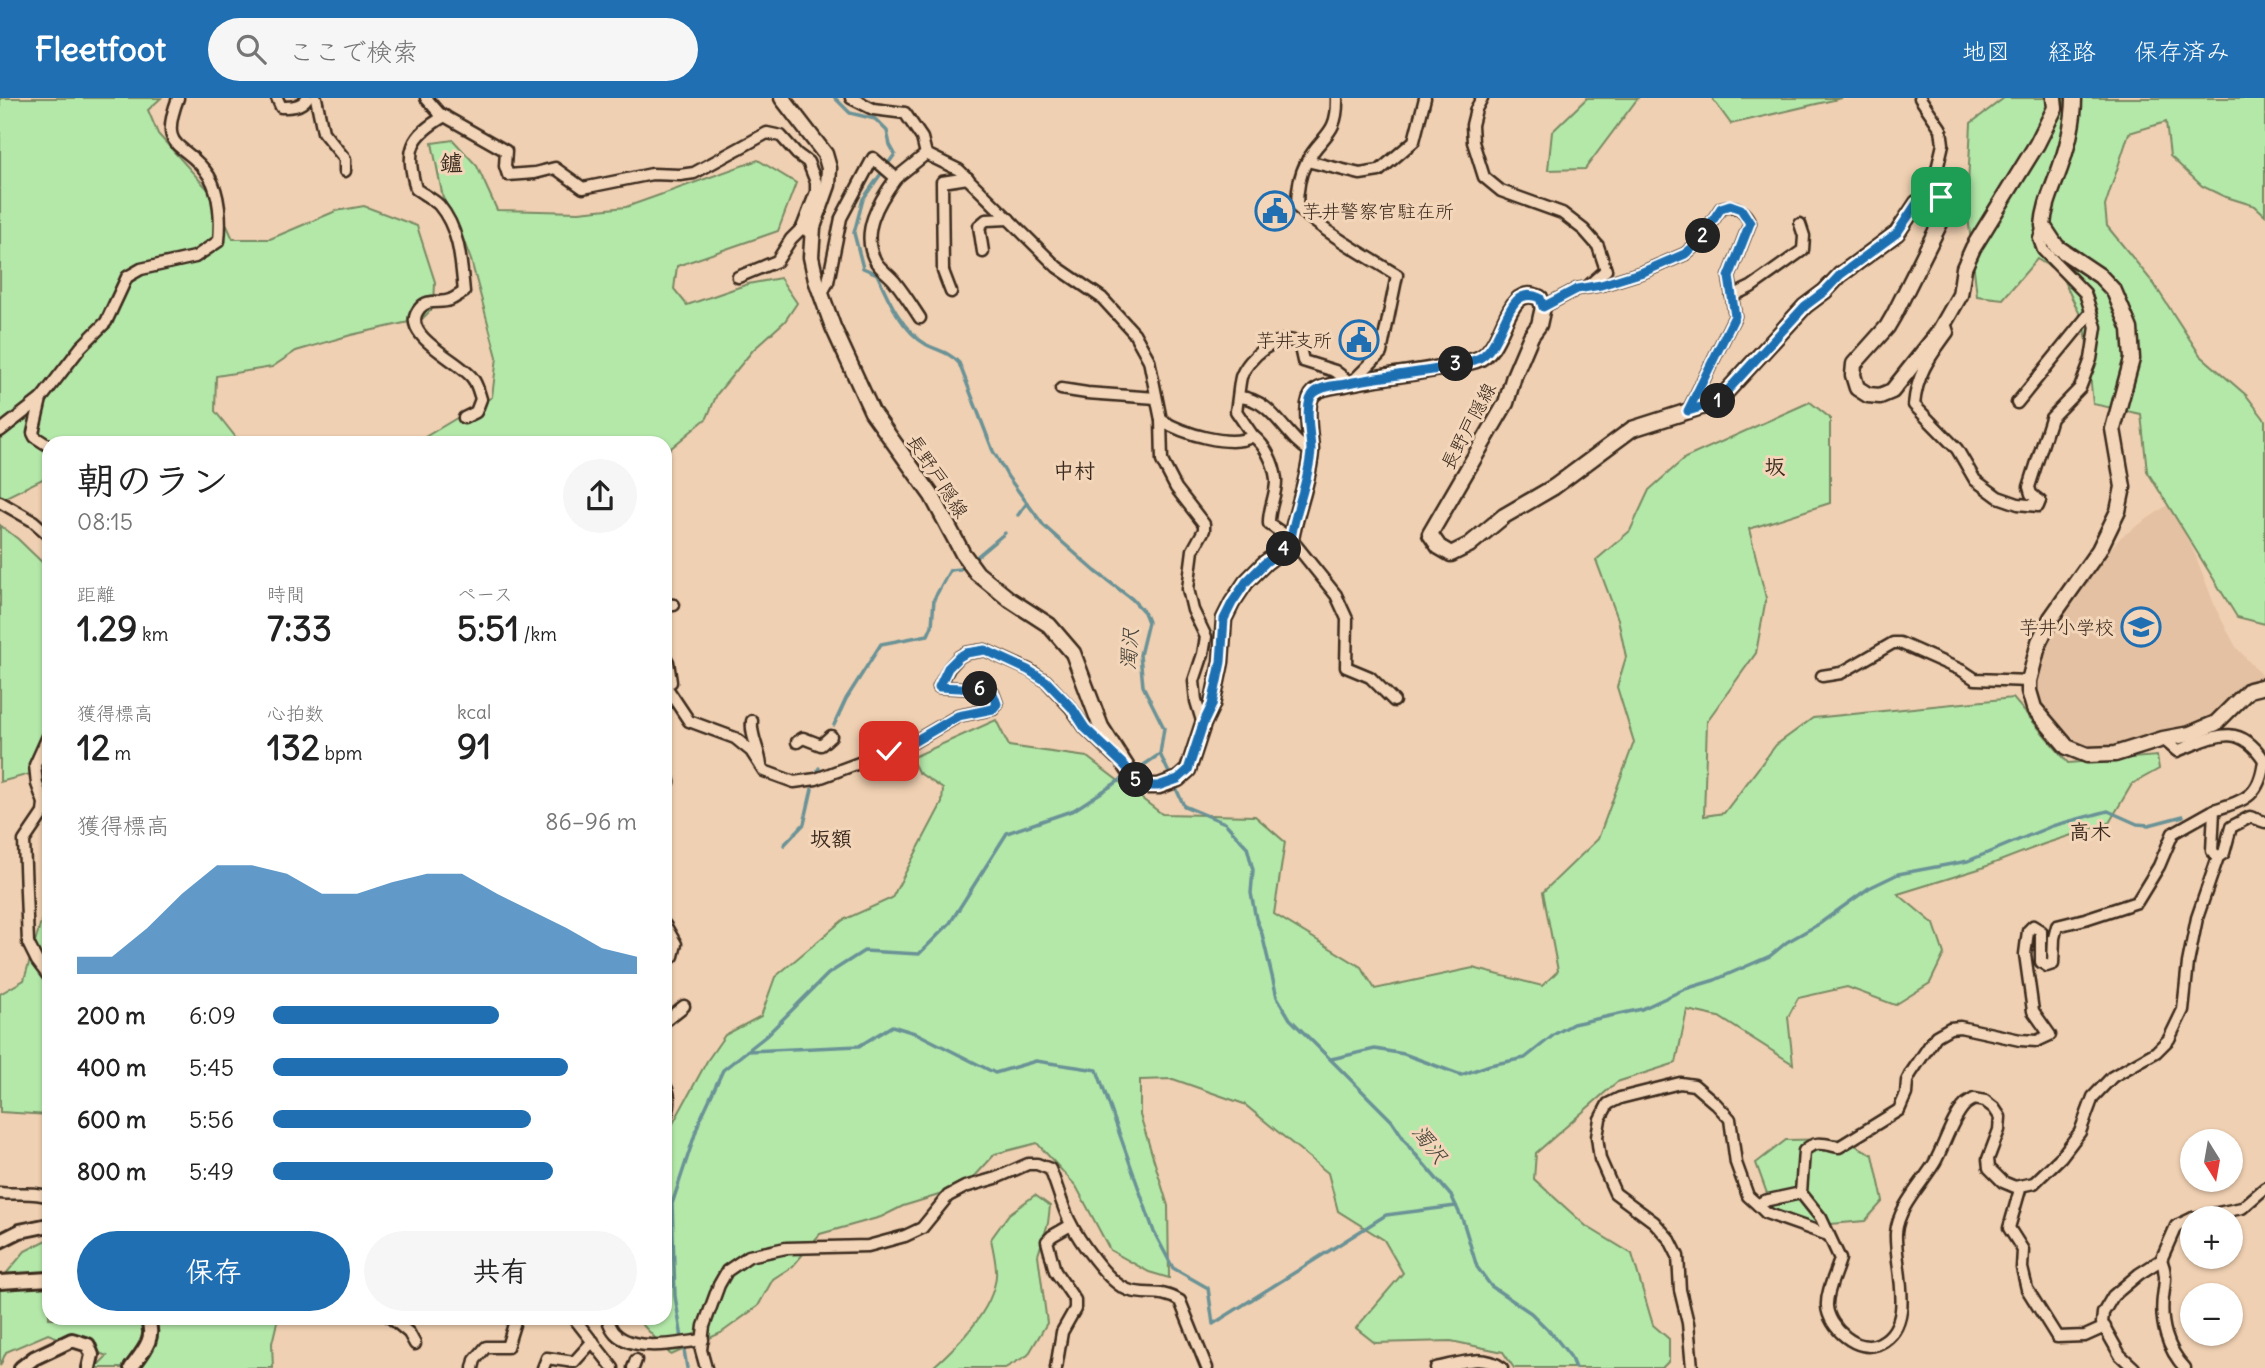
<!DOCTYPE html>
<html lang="ja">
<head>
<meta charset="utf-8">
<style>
  :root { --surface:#fff; --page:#f6f6f6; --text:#222; --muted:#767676; --accent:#1f6fb2 }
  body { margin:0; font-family:Delius,"Klee One",sans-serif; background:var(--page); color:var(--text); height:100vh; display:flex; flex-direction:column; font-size:26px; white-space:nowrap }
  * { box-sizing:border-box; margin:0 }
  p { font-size:23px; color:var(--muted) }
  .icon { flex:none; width:38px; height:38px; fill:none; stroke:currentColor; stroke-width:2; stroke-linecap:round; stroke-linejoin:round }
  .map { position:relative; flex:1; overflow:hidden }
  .panel { position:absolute; left:42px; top:338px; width:630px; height:889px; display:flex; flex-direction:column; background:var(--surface); border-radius:21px; box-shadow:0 2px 5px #0004 }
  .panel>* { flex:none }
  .needle { width:46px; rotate:169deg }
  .fabs { position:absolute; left:2180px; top:1031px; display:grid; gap:14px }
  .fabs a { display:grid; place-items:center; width:63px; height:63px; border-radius:50%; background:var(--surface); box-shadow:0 2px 5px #0004; font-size:35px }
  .pin { position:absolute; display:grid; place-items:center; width:60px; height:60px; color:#fff; margin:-30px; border-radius:14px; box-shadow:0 4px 10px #0006 }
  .km { position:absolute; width:35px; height:35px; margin:-18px; border-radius:50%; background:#222; color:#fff; font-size:19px; line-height:35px; text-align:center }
  .round { display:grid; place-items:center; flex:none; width:74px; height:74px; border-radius:37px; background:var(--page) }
  .summary { display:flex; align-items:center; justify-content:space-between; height:119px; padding:0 35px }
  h1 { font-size:38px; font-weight:800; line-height:52px }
  .metrics { display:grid; grid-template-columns:repeat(3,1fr); gap:10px; height:119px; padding:7px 35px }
  .metrics div { display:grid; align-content:center }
  .metrics b { font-size:35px; font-weight:800 }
  .metrics small { font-size:19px; font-weight:400 }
  .metrics p { font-size:19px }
  .chart { height:196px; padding:14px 35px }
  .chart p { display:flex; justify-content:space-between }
  .chart svg { width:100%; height:126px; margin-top:7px; fill:var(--accent); opacity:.7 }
  .cta { display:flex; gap:14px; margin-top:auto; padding:14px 35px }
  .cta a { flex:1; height:80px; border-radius:42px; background:var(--accent); color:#fff; font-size:28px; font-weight:800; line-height:80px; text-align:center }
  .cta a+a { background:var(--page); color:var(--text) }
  ul { padding:0 35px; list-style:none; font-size:23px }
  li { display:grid; grid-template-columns:112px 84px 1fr; align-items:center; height:52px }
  li i { height:18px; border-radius:9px; background:var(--accent) }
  header { display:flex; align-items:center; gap:42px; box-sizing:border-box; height:98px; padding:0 35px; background:var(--accent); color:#fff }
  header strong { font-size:33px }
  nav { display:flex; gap:38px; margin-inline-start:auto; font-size:24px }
  .search { width:490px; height:63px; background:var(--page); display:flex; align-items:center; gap:18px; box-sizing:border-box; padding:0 24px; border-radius:38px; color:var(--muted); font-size:26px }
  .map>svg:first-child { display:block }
</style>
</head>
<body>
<header>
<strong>Fleetfoot</strong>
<div class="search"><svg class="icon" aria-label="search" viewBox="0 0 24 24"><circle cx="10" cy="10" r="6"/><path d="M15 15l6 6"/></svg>ここで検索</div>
<nav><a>地図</a><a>経路</a><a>保存済み</a></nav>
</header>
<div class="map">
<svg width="2265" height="1270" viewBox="0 0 2265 1270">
  <rect width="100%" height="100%" fill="#f0d0b2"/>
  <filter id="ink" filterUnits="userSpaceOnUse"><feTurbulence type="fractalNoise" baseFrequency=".0143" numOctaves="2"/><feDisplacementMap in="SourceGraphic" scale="14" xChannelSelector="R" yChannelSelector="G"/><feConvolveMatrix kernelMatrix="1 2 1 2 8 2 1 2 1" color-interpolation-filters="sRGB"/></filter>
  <g filter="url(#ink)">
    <path fill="#e4c1a2" d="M2169 406 2195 456 2216 511 2236 549 2264 580 2253 584 2208 623 2195 630 2133 647 2088 652 2069 642 2040 604 2038 583 2045 545 2097 466 2121 439Z"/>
    <g fill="#b4e8a9" stroke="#788964" stroke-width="2">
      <path d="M0 0H161L148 12 158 36 213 97 233 141H270L336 113 364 108 417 128 435 184 434 209 422 221 351 237 296 253 272 269 216 278 215 313 238 342 244 345H49V378L0 402Z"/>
      <path d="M1587 0H1638L1585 71 1548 72 1552 34Z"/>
      <path d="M1712 0H1842L1731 26Z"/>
      <path d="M2004 0H2265V117L2255 108 2223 98 2202 88 2170 58 2166 24 2129 35 2105 108 2107 128 2154 186 2200 257 2246 297 2265 322V526L2237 519 2147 373 2141 316 2093 306 2085 227 2060 175 2037 161 2003 201 1977 198 1967 109 1971 25Z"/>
      <path d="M453 42 477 68 497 112 579 114 626 109 758 62 796 85 778 133 677 168 674 191 687 207 748 186 780 180 797 205 785 223 753 252 717 296 707 320 665 355V345H415L492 299 497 259 471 162 457 125 443 100 432 45Z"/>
      <path d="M1810 304 1830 320V405L1749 431 1766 500 1756 555 1707 623 1704 718 1724 715 1776 647 1813 620 2013 600 2068 665 2157 658 2159 671 2132 686 2109 725 2044 746 1979 771 1898 796 1934 826 1944 856 1930 885 1895 907 1847 889 1798 900 1788 919 1793 966 1719 919 1687 912 1676 965 1617 984 1536 1055 1534 1081 1586 1128 1632 1156 1653 1227 1669 1241V1263L1662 1270H1514L1503 1254 1451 1243 1375 1245 1356 1230 1403 1175 1384 1142 1338 1113 1328 1075 1244 1006 1173 981 1140 982V1017L1168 1108 1169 1180 1149 1174 1110 1152 1076 1088 1037 1045 995 1056 965 1089 903 1108 881 1119 820 1136 793 1168 773 1181 758 1208 721 1235 671 1257 640 1224 639 1220H665V1033L670 1031 707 963 725 937 761 918 775 879 843 822 892 800 942 705 943 691 918 674 911 660 996 622 1009 648 1087 659 1162 716 1255 718 1285 744 1274 816 1361 869 1375 891 1473 870 1542 888 1558 873 1543 794 1598 741 1634 644 1617 589 1626 559 1618 521 1596 462 1630 433 1649 392 1685 360Z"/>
      <path d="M0 427 18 441 49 471V671L0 684Z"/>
      <path d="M49 809V1017L0 1014V896L24 882 40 827Z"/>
      <path d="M1844 1041 1873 1057 1883 1103 1865 1123 1796 1129 1773 1112 1756 1065 1786 1042Z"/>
      <path d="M1035 1097 1050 1108 1048 1125 1038 1157 1047 1225 1028 1257 1005 1270H932C957 1248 993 1213 996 1178 997 1167 993 1152 991 1141L1009 1116Z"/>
      <path d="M47 1142H49V1220H278L272 1245 273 1270H95L107 1258 48 1236 6 1254 0 1268V1183L25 1153Z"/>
    </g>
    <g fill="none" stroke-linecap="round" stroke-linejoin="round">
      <g stroke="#6a9296" stroke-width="3.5">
        <path d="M835 0 850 15 875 21 887 33 890 47 895 56 863 101 854 135 863 170 877 176C888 201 902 233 927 247 939 253 949 254 959 265L993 353 1008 379 1044 428 1095 473 1132 501 1144 514 1148 524 1140 557 1143 588 1164 630 1160 656 1171 679"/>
        <path d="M1018 417 1027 405"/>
        <path d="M974 461 1005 435"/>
        <path d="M834 627 846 601 881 546 928 537 932 528 934 501 950 472 960 471 964 468"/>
        <path d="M818 672 819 670"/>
        <path d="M1135 673 1160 656"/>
        <path d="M1174 686 1184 708 1225 725 1247 749 1253 772 1251 795 1256 821 1262 836 1277 899 1290 921 1392 1023 1410 1050 1452 1099 1463 1123 1477 1169 1491 1188 1531 1215 1554 1238 1570 1258 1575 1270"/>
        <path d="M784 747 804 726 812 691"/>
        <path d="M747 953 859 948 892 928 918 936 995 975 1036 963 1097 972 1154 1134 1173 1170 1208 1190 1213 1226 1386 1117 1456 1108"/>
        <path d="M1331 961 1375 951 1404 956 1461 977 1490 967 1525 960 1555 936 1573 926 1642 911 1685 891 1715 882 1770 858 1787 844 1819 826 1869 790 1898 776 1968 763 2052 728 2108 713 2137 726 2149 727 2183 718"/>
        <path d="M687 1270 675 1198 672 1106 699 1024 723 972 766 938 828 876 864 853 919 856 950 825 1007 735 1074 712 1128 677"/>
      </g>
      <g stroke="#3b2a1e" stroke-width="15">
        <g id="minor">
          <path d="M277 0 281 9C291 9 301 9 307 0"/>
          <path d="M316 0 323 34 345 61V73"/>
          <path d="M426 0 439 15 506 53 505 68 508 77 535 75 555 70 583 90 652 76 680 77 694 75 767 35 781 38 797 56 808 64 816 84V94L802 130 812 136"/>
          <path d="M851 0 873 11 905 15 922 40 926 56 959 72 1057 169 1102 200 1134 235 1149 262 1161 322 1162 363 1176 390 1204 426V432L1193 452 1188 491 1193 512 1206 539 1203 556 1194 583 1196 603 1203 626"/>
          <path d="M1482 0 1476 11 1472 27 1473 44 1484 79 1501 93 1562 115 1584 132 1598 148 1606 172 1588 188"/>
          <path d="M1920 0 1941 31 1943 46 1931 97"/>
          <path d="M445 18C410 38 405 52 416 91 423 96 433 101 439 107 460 132 461 164 464 194 460 196 455 200 450 202 440 206 428 200 420 210 396 237 463 264 473 281 477 286 479 295 481 301L476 314 464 320"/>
          <path d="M1307 63 1360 76 1379 73 1414 43 1425 0"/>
          <path d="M896 80C879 103 859 135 876 164 881 172 890 177 895 184 904 195 912 208 920 220"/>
          <path d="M983 154 979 128 986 122 1009 121"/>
          <path d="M738 179 777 163 791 141 802 130"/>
          <path d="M951 194 943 173 942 84 968 80"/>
          <path d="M821 197 828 184 841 120 873 60 896 80 926 56"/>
          <path d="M1732 198 1751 189 1803 152 1804 138 1800 126"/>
          <path d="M1543 209 1577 191 1601 187 1643 174 1685 156 1698 145 1721 110C1736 106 1744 112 1750 125L1729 179 1735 218 1688 313"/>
          <path d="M1945 225 1948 234C1930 259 1917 275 1914 307L1957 351 1975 382 1998 399 2018 406 2038 408 2040 403 2031 396 2029 389 2051 320 2080 290 2091 261 2096 229 2085 195 2043 152 2039 141 2043 128"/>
          <path d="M1061 291 1087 295 1156 300"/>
          <path d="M1240 299C1274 302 1284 339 1311 354"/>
          <path d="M41 301 33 335 35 339 49 348"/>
          <path d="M2017 305 2091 214"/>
          <path d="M1161 322C1182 335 1231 351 1253 338L1236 313C1238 303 1239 287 1241 279 1248 259 1278 234 1299 245L1303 263 1335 273 1351 285 1381 255 1397 177C1363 156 1327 136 1297 109 1297 94 1299 78 1306 65 1321 36 1338 39 1337 0"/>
          <path d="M0 333 41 301 81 249 106 224 127 179 141 171 195 159 219 143C221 123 220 96 209 78 186 42 157 56 178 0"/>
          <path d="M1253 338C1266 348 1274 365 1276 381 1277 396 1268 411 1269 426L1291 441 1336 497 1347 521 1346 569 1370 579 1394 603"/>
          <path d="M0 404 33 423 49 437"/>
          <path d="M665 506 674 507"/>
          <path d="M665 559 668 564 671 584 665 585"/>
          <path d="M1822 578 1841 575 1893 545H1900L1963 573 1975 581 2029 583"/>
          <path d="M665 587 689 623 735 640 751 653 764 673 794 684 816 681 910 646 958 618 993 611 997 606 993 595 980 591 939 589 949 570 959 559 966 555 985 552 1029 572 1046 583 1071 610 1085 630 1116 660"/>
          <path d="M752 623C750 638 760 652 761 668"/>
          <path d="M49 636 35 667 37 686 44 705 43 715 24 743 28 845 37 863 49 879"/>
          <path d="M2163 641 2177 653C2214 639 2238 622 2264 662 2260 699 2245 702 2214 712L2212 753 2218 759"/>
          <path d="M797 644 803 640 821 647 831 638"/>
          <path d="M665 671 669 684 665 689"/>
          <path d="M2214 712 2173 735 2159 768 2137 804 2085 821 2057 828 2054 840 2053 866 2047 868 2041 864V833L2033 828 2028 833 2025 856 2033 913 2050 937 2037 943 2020 942 1960 929 1950 930 1936 938 1911 975 1907 983 1906 996 1899 1012 1839 1049C1824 1046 1815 1042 1804 1053L1801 1095 1821 1120 1840 1161C1836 1175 1826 1194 1827 1208 1828 1229 1858 1257 1880 1245 1918 1226 1894 1167 1896 1135 1898 1109 1922 1086 1935 1064 1944 1048 1952 1020 1965 1007 1967 1005 1971 1003 1974 1001L1985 1003 1994 1010 2000 1019 1999 1032 1988 1061 1989 1070 2003 1084 2015 1089 2034 1085 2061 1059 2080 1034 2093 999 2112 979 2156 954 2169 941 2183 912 2188 865 2197 820 2218 759 2224 755 2231 729 2250 719 2265 724"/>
          <path d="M665 827 676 846 673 858 665 865"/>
          <path d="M665 923 684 908"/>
          <path d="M665 987C671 997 670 1011 665 1021"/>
          <path d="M2021 1088 2009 1130 2023 1152 2022 1170 2027 1191 2057 1239 2085 1238 2105 1229"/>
          <path d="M0 1095C17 1097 33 1093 49 1099"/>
          <path d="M1758 1107 1766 1115 1828 1137"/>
          <path d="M2193 1120 2242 1110 2265 1090"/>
          <path d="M2161 1162C2167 1175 2165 1184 2163 1199 2160 1225 2167 1251 2185 1270"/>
          <path d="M391 1220 409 1235 415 1246"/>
          <path d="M574 1220 613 1270"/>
          <path d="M607 1220C609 1225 611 1231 615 1235 634 1255 678 1245 703 1242"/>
          <path d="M473 1270 475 1262 486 1249H507L516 1220"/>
          <path d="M543 1270 547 1260 574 1264 593 1243"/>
          <path d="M633 1270 636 1262"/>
          <path d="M706 1270 701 1252 704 1228 719 1187 727 1173 749 1158 786 1150 868 1148 905 1138 922 1130 948 1098 965 1089 996 1080 1028 1066H1037L1050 1071C1057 1087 1061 1105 1069 1122 1078 1141 1108 1185 1128 1192 1147 1199 1159 1190 1180 1203L1207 1270"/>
          <path d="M1056 1270 1062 1234 1075 1211V1202L1055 1173 1047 1143 1052 1138 1071 1127"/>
          <path d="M1436 1270C1457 1266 1483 1255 1502 1270"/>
          <path d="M1692 1270 1688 1225 1680 1192 1678 1158 1670 1142 1654 1124 1615 1095 1600 1061 1597 1039 1600 1021 1608 1006 1620 1000 1680 985 1694 987 1716 1006 1730 1021 1736 1065 1748 1098 1758 1107 1764 1103 1801 1095"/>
          <path d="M2134 1270 2120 1257 2102 1225 2103 1215 2113 1198 2139 1176 2161 1162 2176 1128 2193 1120"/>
        </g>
      </g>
      <g stroke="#3b2a1e" stroke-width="18">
        <g id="tertiary">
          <path d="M0 1143 20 1133 49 1127"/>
          <path d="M0 1184 49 1181"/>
          <path d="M21 1270 34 1260 72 1242 88 1247 92 1257 89 1270"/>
          <path d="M131 1270C142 1255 158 1239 146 1220"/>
        </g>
      </g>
      <g stroke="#3b2a1e" stroke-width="19">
        <path id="secondary" d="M2074 0C2074 28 2066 55 2056 81 2050 97 2044 111 2043 128L2057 149 2100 178 2114 193 2130 231 2132 261 2113 331 2123 389 2118 413 2099 452 2051 520 2039 544 2029 583V593L2034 610 2067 649 2087 657 2115 656 2163 641 2190 636 2216 625 2249 592 2265 588"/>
      </g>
      <g stroke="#3b2a1e" stroke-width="19">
        <path id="primary" d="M782 0 825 56 829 70 828 87 813 129 811 159 816 182 833 229 872 314 932 398 963 456 977 475 1009 501 1049 527 1073 555 1101 629 1135 682 1147 688H1159L1178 681 1188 672 1203 626 1212 607 1221 564 1224 521 1232 505 1246 484 1265 465 1285 450 1291 441C1296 412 1309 383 1311 353 1311 338 1303 305 1314 295 1323 287 1338 288 1349 285 1391 276 1434 274 1476 262 1507 253 1503 183 1540 200L1543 209 1539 227 1531 238 1514 278 1506 305 1430 436 1439 449 1451 456 1469 447 1504 418 1554 389 1632 331 1717 304 1805 208 1825 193 1840 177 1897 135 1917 105 1931 97 1941 99 1944 111 1942 121 1894 217 1887 229 1854 266 1853 277 1857 290 1868 297 1880 298 1892 293 1939 234 1960 197 1964 170 1973 150 2037 46 2055 10 2054 0"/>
      </g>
      <use href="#minor" stroke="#f3d6b9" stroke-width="10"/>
      <use href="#tertiary" stroke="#f3d6b9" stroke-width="12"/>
      <use href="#secondary" stroke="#f3d6b9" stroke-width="14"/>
      <use href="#primary" stroke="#f3d6b9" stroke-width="14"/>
    </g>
  </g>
  <g fill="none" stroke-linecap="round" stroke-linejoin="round" filter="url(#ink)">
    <g stroke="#fff" stroke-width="14">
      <path id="route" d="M889 653 910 646 958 618 993 611 997 606 993 595 980 591 939 589 948 570 959 559 966 555 985 552 1028 572 1046 583 1072 610 1085 630 1125 668 1135 681 1147 688H1158L1178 681 1188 672 1203 626 1212 607 1221 564 1224 521 1232 505 1246 484 1265 465 1285 450 1291 441C1295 412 1309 383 1311 353 1311 338 1303 305 1314 295 1323 287 1338 288 1349 285 1391 276 1434 275 1475 262 1507 252 1502 183 1540 200L1543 209 1577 191 1601 187 1643 174 1685 156 1698 145 1721 110 1730 107 1741 111 1750 125 1729 179 1735 218 1688 313 1717 304 1805 208 1825 193 1840 177 1897 135 1917 105 1931 97 1941 99"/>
    </g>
    <use href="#route" stroke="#1f6fb2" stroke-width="9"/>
  </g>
  <defs>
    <g id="civic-ring" transform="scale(2.0125)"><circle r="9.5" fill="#f3d6b9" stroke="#1f6fb2" stroke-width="1.5"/><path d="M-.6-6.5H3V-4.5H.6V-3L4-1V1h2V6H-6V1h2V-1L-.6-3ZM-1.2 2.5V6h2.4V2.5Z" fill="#1f6fb2"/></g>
    <g id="school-ring" transform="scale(2.0125)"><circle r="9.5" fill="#f3d6b9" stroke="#1f6fb2" stroke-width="1.5"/><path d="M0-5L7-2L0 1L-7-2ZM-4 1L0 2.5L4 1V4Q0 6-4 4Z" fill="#1f6fb2"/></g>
  </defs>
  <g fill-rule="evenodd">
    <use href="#civic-ring" x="1275" y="113"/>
    <use href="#civic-ring" x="1359" y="242"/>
    <use href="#school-ring" x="2141" y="529"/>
  </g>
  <g text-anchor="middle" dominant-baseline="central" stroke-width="6" stroke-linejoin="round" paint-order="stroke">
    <g font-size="19" fill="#3b2a1e" stroke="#f3d6b9" text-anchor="end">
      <text x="1302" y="113" text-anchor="start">芋井警察官駐在所</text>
      <text x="1332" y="242">芋井支所</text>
      <text x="2114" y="529">芋井小学校</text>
    </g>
    <g font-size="19" fill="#3b2a1e" stroke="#f3d6b9">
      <text transform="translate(1468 328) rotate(-62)">長野戸隠線</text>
      <text transform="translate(938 378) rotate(57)">長野戸隠線</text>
    </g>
    <g font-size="21" font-weight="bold" fill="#3b2a1e" stroke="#f3d6b9">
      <text x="1775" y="368">坂</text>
      <text x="1074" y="372">中村</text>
      <text x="2090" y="733">高木</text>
      <text x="831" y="740">坂額</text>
    </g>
    <g font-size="21" font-style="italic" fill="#47443c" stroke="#f3d6b9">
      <text transform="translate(1129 551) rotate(-86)">濁沢</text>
      <text transform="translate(1430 1046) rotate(52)">濁沢</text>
    </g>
    <g font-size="23" font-weight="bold" fill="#3b2a1e" stroke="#f3d6b9">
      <text x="451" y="64">鑪</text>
    </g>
  </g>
</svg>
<div class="fabs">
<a><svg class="needle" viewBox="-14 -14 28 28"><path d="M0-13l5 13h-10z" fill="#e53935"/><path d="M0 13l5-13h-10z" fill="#767676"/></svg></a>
<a>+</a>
<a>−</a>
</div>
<div class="pin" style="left:1941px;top:99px;background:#1e9e55"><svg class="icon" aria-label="arrive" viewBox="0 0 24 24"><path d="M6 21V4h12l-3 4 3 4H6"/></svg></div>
<div class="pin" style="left:889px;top:653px;background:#d93025"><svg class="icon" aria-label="check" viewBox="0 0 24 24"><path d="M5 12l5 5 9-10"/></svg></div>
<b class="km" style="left:1718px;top:303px">1</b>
<b class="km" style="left:1703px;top:138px">2</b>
<b class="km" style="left:1456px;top:266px">3</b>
<b class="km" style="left:1284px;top:451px">4</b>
<b class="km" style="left:1136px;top:682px">5</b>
<b class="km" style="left:980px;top:591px">6</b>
<section class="panel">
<div class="summary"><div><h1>朝のラン</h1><p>08:15</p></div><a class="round"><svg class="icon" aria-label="share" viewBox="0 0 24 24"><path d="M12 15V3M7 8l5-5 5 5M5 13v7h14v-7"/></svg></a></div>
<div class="metrics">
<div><p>距離</p><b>1.29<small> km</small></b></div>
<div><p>時間</p><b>7:33</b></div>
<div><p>ペース</p><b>5:51<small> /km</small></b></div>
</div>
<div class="metrics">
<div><p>獲得標高</p><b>12<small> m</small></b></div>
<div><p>心拍数</p><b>132<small> bpm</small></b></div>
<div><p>kcal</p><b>91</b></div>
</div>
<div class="chart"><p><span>獲得標高</span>86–96 m</p>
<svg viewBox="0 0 160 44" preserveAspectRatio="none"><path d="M0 44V38L10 38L20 28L30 16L40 6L50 6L60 9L70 16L80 16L90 12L100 9L110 9L120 16L130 22L140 28L150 35L160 38V44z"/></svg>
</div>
<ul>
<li><b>200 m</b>6:09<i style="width:62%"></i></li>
<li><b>400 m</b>5:45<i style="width:81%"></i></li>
<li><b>600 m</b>5:56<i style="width:71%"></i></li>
<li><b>800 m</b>5:49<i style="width:77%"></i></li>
</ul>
<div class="cta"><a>保存</a><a>共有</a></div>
</section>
</div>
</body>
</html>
